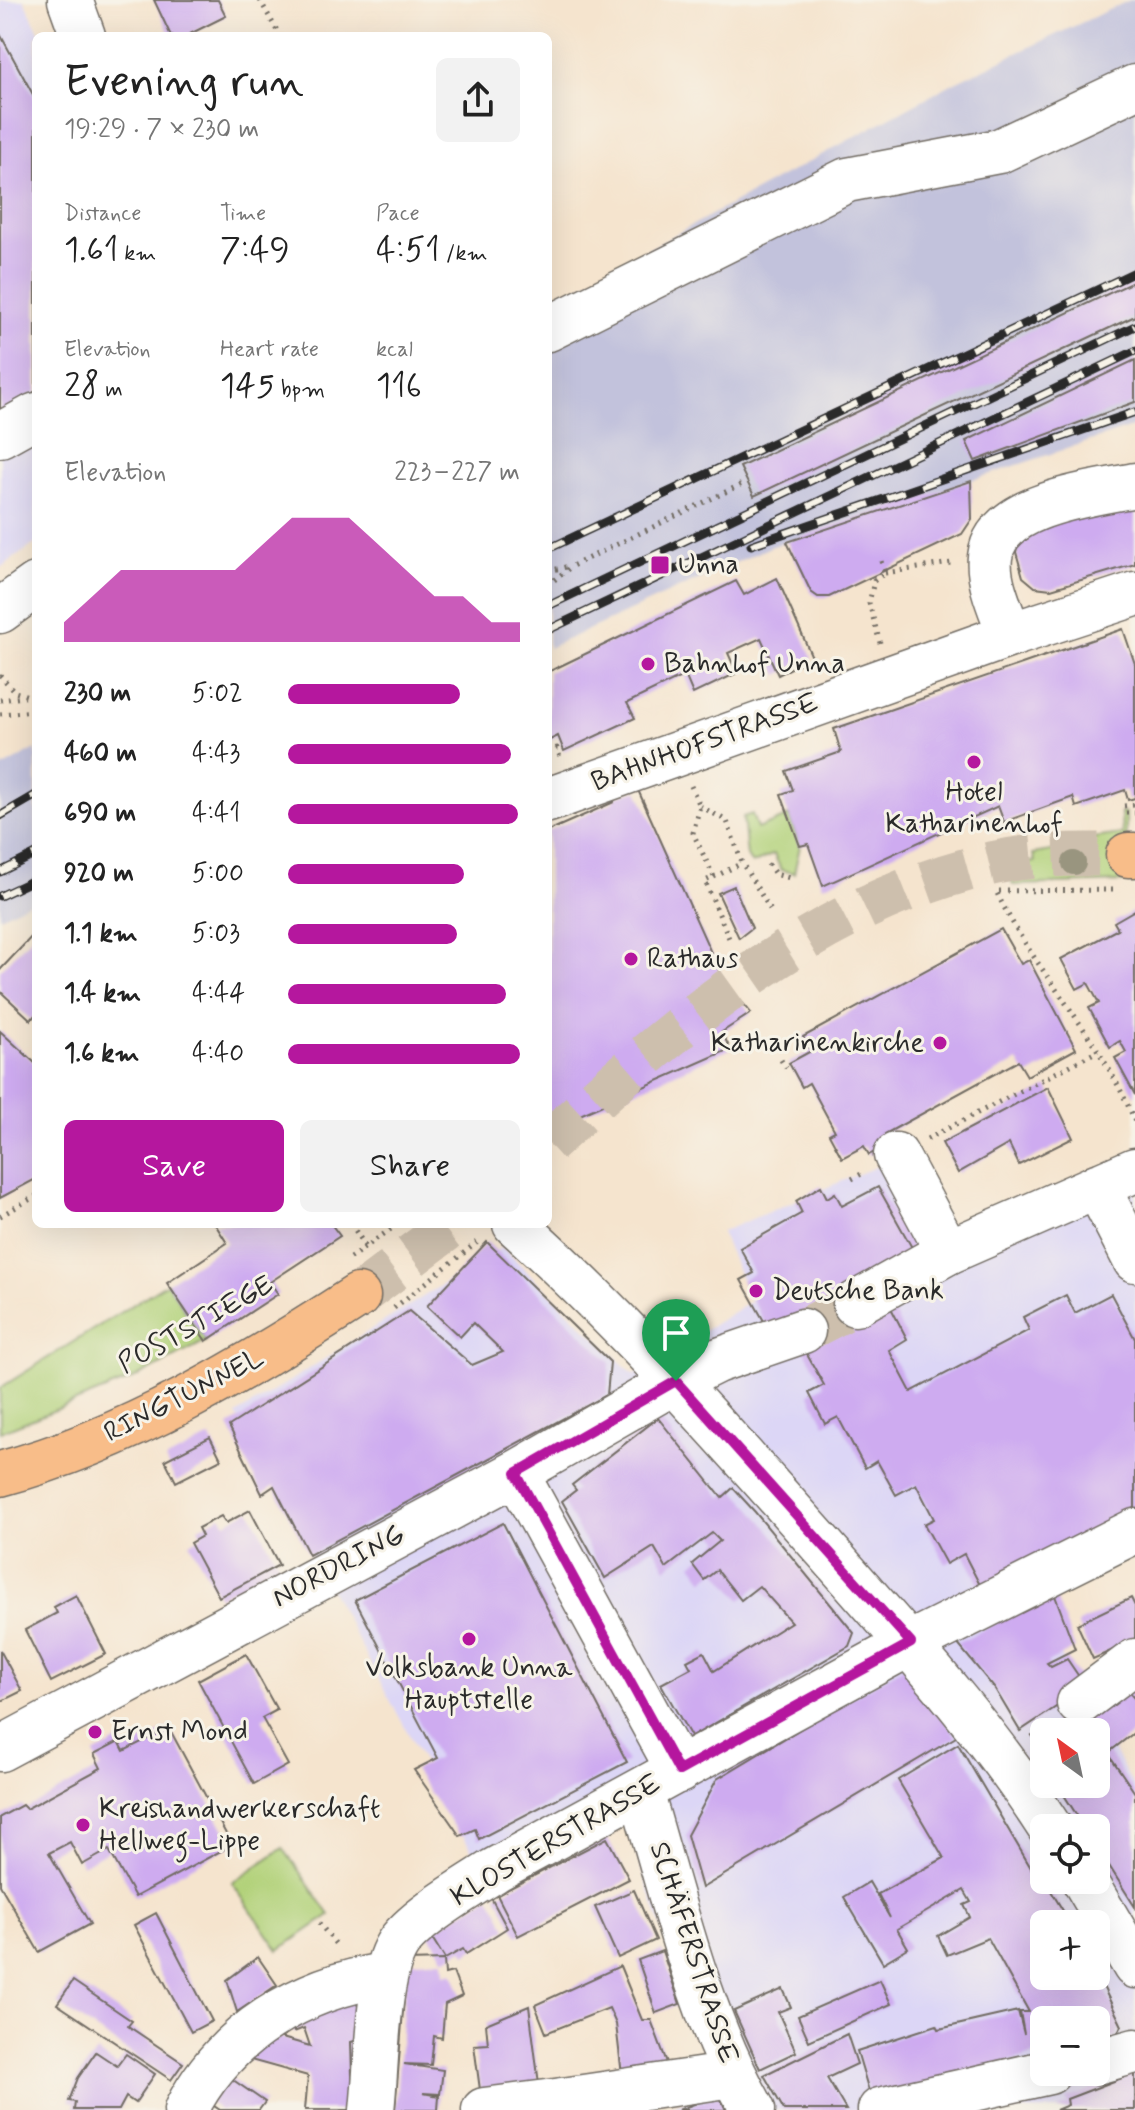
<!DOCTYPE html>
<html lang="en">
<head>
<meta charset="utf-8">
<style>
  :root { --surface:#fff; --page:#f2f2f2; --text:#222; --muted:#767676; --accent:#b5179e }
  body { margin:0; font-family:Mynerve,sans-serif; background:var(--page); color:var(--text); height:100vh; display:flex; flex-direction:column; font-size:30px; white-space:nowrap }
  * { box-sizing:border-box; margin:0 }
  p { font-size:26px; color:var(--muted) }
  .icon { flex:none; width:44px; height:44px; fill:none; stroke:currentColor; stroke-width:2; stroke-linecap:round; stroke-linejoin:round }
  .map { position:relative; flex:1; overflow:hidden }
  .side { position:absolute; left:32px; top:32px; width:520px; height:1196px; display:flex; flex-direction:column; background:var(--surface); border-radius:12px; box-shadow:0 8px 32px #0002 }
  .side>* { flex:none }
  .needle { width:52px; rotate:327deg }
  .fabs { position:absolute; left:1030px; top:1718px; display:grid; gap:16px }
  .fabs a { display:grid; place-items:center; width:80px; height:80px; border-radius:12px; background:var(--surface); box-shadow:0 8px 32px #0002; font-size:40px }
  .pin { position:absolute; display:grid; place-items:center; width:68px; height:68px; color:#fff; margin:-82px -34px; border-radius:50% 50% 50% 0; rotate:-45deg; box-shadow:0 0 8px #0007 }
  .pin .icon { rotate:45deg }
  .round { display:grid; place-items:center; flex:none; width:84px; height:84px; border-radius:12px; background:var(--page) }
  .overview { display:flex; align-items:center; justify-content:space-between; height:136px; padding:0 32px }
  h1 { font-size:44px; font-weight:600; line-height:60px }
  .figures { display:grid; grid-template-columns:repeat(3,1fr); gap:12px; height:136px; padding:8px 32px }
  .figures div { display:grid; align-content:center }
  .figures b { font-size:34px; font-weight:600 }
  .figures small { font-size:22px; font-weight:400 }
  .figures p { font-size:22px }
  .chart { height:224px; padding:16px 32px }
  .chart p { display:flex; justify-content:space-between }
  .chart svg { width:100%; height:144px; margin-top:8px; fill:var(--accent); opacity:.7 }
  .action { display:flex; gap:16px; margin-top:auto; padding:16px 32px }
  .action a { flex:1; height:92px; border-radius:12px; background:var(--accent); color:#fff; font-size:32px; font-weight:600; line-height:92px; text-align:center }
  .action a+a { background:var(--page); color:var(--text) }
  ul { padding:0 32px; list-style:none; font-size:26px }
  li { display:grid; grid-template-columns:128px 96px 1fr; align-items:center; height:60px }
  li i { height:20px; border-radius:10px; background:var(--accent) }
  .map>svg:first-child { display:block }
</style>
</head>
<body>
<div class="map">
<svg width="1135" height="2110" viewBox="0 0 1135 2110">
  <rect width="100%" height="100%" fill="#f7f3e8"/>
  <filter id="ink" filterUnits="userSpaceOnUse"><feTurbulence type="fractalNoise" baseFrequency=".0125" numOctaves="2"/><feDisplacementMap in="SourceGraphic" scale="16" xChannelSelector="R" yChannelSelector="G"/><feConvolveMatrix kernelMatrix="1 2 1 2 8 2 1 2 1" color-interpolation-filters="sRGB"/></filter>
  <filter id="wash" filterUnits="userSpaceOnUse"><feTurbulence type="fractalNoise" baseFrequency=".006" numOctaves="4" result="noise"/><feDisplacementMap in="SourceGraphic" scale="32" xChannelSelector="R" yChannelSelector="G"/><feGaussianBlur stdDeviation="1.8" result="paint"/><feColorMatrix in="noise" values="0 0 0 0 0 0 0 0 0 0 0 0 0 0 0 0 0 1.4 0 .05"/><feComposite in="paint" operator="in"/></filter>
  <g filter="url(#wash)">
    <rect width="100%" height="100%" fill="#f5e4ce"/>
    <g fill="#dcd6f6" fill-rule="evenodd">
      <path d="M0 0H24L41 36H36V543L0 568Z"/>
      <path d="M909 1153 956 1240 1135 1161V1519L1017 1580 1135 1789V2110H663L716 2089 623 1815 487 1879 236 1415 502 1247 634 1375 751 1301 721 1232ZM1044 1732H1096V1784H1044ZM1044 1828H1096V1880H1044ZM1044 1924H1096V1976H1044ZM1044 2020H1096V2072H1044Z"/>
    </g>
    <g fill="#c2c2dc">
      <path d="M1130 0H1135V426L770 547 548 648V304L957 81Z"/>
      <path d="M36 749V899L0 917V769Z"/>
    </g>
    <g fill="#b2d27a" stroke="#6e7e52" stroke-width="2">
      <path d="M1121 813H1126V882L1013 885 1006 865 1035 862 1033 854 1057 850V843L1122 834Z"/>
      <path d="M752 814 757 829 789 816 800 846 794 873 781 870 774 854 752 864 747 856 743 817Z"/>
      <path d="M167 1283 206 1341 133 1379 0 1432V1388Z"/>
      <path d="M283 1848 330 1915 279 1950 232 1883Z"/>
    </g>
    <g id="blocks">
      <g fill="#ceabf0">
        <path d="M154 0H218L226 16 186 36H171Z"/>
        <path d="M0 34 36 100V391L0 411Z"/>
        <path d="M1135 281V316L754 496 740 467Z"/>
        <path d="M1135 360V402L975 461 966 441Z"/>
        <path d="M971 481 972 519 962 534 829 597H818L811 592 787 542Z"/>
        <path d="M1135 504V564L1051 589 1035 587 1023 577 1016 552 1018 544 1035 527Z"/>
        <path d="M777 578 812 657 778 675 761 638 728 653 737 673 693 694 685 675 627 703 635 718 564 751 558 736 548 741V672L736 581 744 595Z"/>
        <path d="M1123 629 1135 664V798L1128 800 1125 790 1076 807 1073 797 1004 822 998 806 823 886 808 844 800 846 781 794 793 790 786 771 841 752 834 729Z"/>
        <path d="M638 790 734 1004 743 1003 751 1013 722 1032 730 1049 548 1129V831L614 802 615 797Z"/>
        <path d="M734 886 752 928 739 938 718 893Z"/>
        <path d="M1135 910V1095L1115 1058 1126 1052 1120 1041 1110 1047 1089 1008 1099 1003 1088 983 1077 989 1061 959 1118 929 1114 922Z"/>
        <path d="M1001 929 1021 964 1029 960 1076 1049 1027 1076 1018 1061 885 1134 890 1143 869 1155 864 1146 842 1158 829 1134 835 1131 809 1083 802 1087 789 1063 811 1051 803 1037Z"/>
        <path d="M36 932V1014L31 1020 0 991V970Z"/>
        <path d="M0 1031 36 1064V1179L0 1198Z"/>
        <path d="M1048 1087 1073 1138 1019 1165 1009 1144 958 1173 942 1143Z"/>
        <path d="M821 1186 827 1198 835 1193 842 1206 878 1187 915 1253 890 1306 907 1339 889 1350 911 1392 1029 1330 1023 1317 1066 1295 1075 1313 1111 1294 1135 1339V1508L982 1589 964 1554 946 1564 924 1524 934 1519 916 1484 896 1495 877 1461 865 1468 838 1417 825 1424 809 1393 824 1385 805 1351 769 1330 741 1280 754 1273 740 1248 802 1213 796 1201Z"/>
        <path d="M215 1224H331L340 1236 270 1282 278 1294 206 1341 167 1283 227 1243Z"/>
        <path d="M487 1242 610 1362 607 1395 309 1555 274 1486 262 1494 229 1426 409 1311 472 1365 503 1352 473 1323 460 1337 427 1306Z"/>
        <path d="M658 1418 722 1498 733 1488 755 1512 854 1633 849 1646 691 1737 661 1684 691 1668 687 1661 704 1652 714 1671 791 1622 759 1586 741 1600 717 1570 704 1580 692 1564 720 1541 712 1533 666 1568 654 1547 605 1578 562 1501 576 1490 572 1485Z"/>
        <path d="M210 1437 221 1459 176 1482 165 1460Z"/>
        <path d="M250 1510 279 1565 219 1597 190 1543 202 1536 198 1528 221 1516 226 1523Z"/>
        <path d="M503 1523 627 1762 479 1839 475 1829 460 1836 414 1770 438 1758 355 1600Z"/>
        <path d="M1054 1593 1075 1649 1047 1663 1051 1667 1067 1659 1086 1687 1020 1731 995 1689 957 1643Z"/>
        <path d="M76 1595 106 1654 51 1682 25 1630 57 1613 54 1607Z"/>
        <path d="M1131 1598 1135 1606V1640L1093 1659 1077 1624Z"/>
        <path d="M0 1650 22 1691 0 1702Z"/>
        <path d="M246 1654 277 1710 262 1718 288 1765 254 1784 198 1680Z"/>
        <path d="M907 1665 956 1737 702 1888 687 1835 717 1779Z"/>
        <path d="M1122 1685 1135 1699V1732L1108 1753 1135 1793V1907L1096 1845V1828H1085L1057 1784H1096V1732H1056Z"/>
        <path d="M169 1728 232 1845 135 1897 109 1850 82 1865 70 1842 49 1853 90 1924 39 1952 0 1885V1817L22 1805 26 1809 101 1768 94 1754 119 1741 124 1751Z"/>
        <path d="M1044 1741V1763L1034 1748Z"/>
        <path d="M958 1744 1031 1868 1036 1866 1071 1924H1044V1976H1098L1122 2026 1115 2037 1096 2041V2020H1044V2052L871 2098 857 2051 937 2025 939 2029 1018 2011 1024 2034 1020 2012H1029L988 1938 947 1955 938 1936 970 1917 964 1905 971 1902 964 1890 897 1929 908 1948 883 1963 844 1897 869 1882 890 1918 878 1894 944 1858 898 1780Z"/>
        <path d="M607 1838 629 1879 518 1936 497 1895Z"/>
        <path d="M634 1890 656 1940 618 1958 595 1907Z"/>
        <path d="M490 1896 507 1928 466 1954 463 1949 445 1959 429 1933Z"/>
        <path d="M156 1913 212 2021 191 2032 134 1925Z"/>
        <path d="M662 1951 680 2004 656 2013 638 1960Z"/>
        <path d="M258 1957 277 1985 237 2012 227 1980Z"/>
        <path d="M444 1960 445 1974 453 1972 462 1996 445 2004 442 2038 434 2036 431 2065 404 2064 443 2070 440 2094 423 2093 439 2096 438 2110H395L407 1961Z"/>
        <path d="M620 1966 642 2020H651L669 2068 622 2075 616 2024 609 2008 546 2033 535 2005Z"/>
        <path d="M880 1980 891 2004 809 2041 798 2016Z"/>
        <path d="M73 1981 132 2021 128 2026 183 2063 171 2080 57 2004Z"/>
        <path d="M783 1989 791 2007 778 2012 796 2052 760 2069 734 2011Z"/>
        <path d="M353 1993 359 2009 358 2040 351 2042 353 2110H305L308 2076 247 2059 268 2034 310 2046 304 2028 294 2032 289 2016Z"/>
        <path d="M529 2006 539 2084 480 2090 474 2045 488 2044 486 2024Z"/>
        <path d="M847 2034 857 2064 827 2078 846 2110H784L764 2075Z"/>
        <path d="M96 2052 117 2066 126 2054 155 2074 135 2103 126 2097 119 2110H74L75 2102 69 2101 78 2078Z"/>
        <path d="M1135 2073V2110H1056L1068 2105 1067 2099Z"/>
        <path d="M226 2075 265 2102 259 2110H220L208 2102Z"/>
        <path d="M719 2095 726 2110H678Z"/>
      </g>
    </g>
  </g>
  <g filter="url(#ink)">
    <use href="#blocks" fill-opacity="0" stroke="#726c64" stroke-width="2"/>
    <g fill="none" stroke-linecap="round" stroke-linejoin="round">
      <path stroke="#cdbfad" stroke-width="44" stroke-dasharray="44 22" stroke-linecap="butt" d="M803 1331 855 1304"/>
      <g stroke="#cdbfad" stroke-width="44" stroke-dasharray="44 22" stroke-linecap="butt">
        <path d="M548 1143C677 1024 814 905 989 864 1035 853 1081 854 1128 855"/>
        <path d="M358 1296 454 1224"/>
      </g>
      <g stroke="#726c64" stroke-width="47">
        <g id="minor">
          <path d="M70 0 83 36"/>
          <path d="M548 329 847 180 999 151 1135 87"/>
          <path d="M0 435 36 415"/>
          <path d="M0 611 36 585"/>
          <path d="M1010 635C1002 612 987 582 990 557 996 503 1093 494 1135 485"/>
          <path d="M548 800 1010 635 1135 594"/>
          <path d="M896 1155 948 1252"/>
          <path d="M1097 1186 1135 1260"/>
          <path d="M515 1224C627 1325 725 1436 825 1549 904 1639 985 1727 1050 1828"/>
          <path d="M855 1304 948 1252 1135 1170"/>
          <path d="M516 1473 679 1771"/>
          <path d="M1079 1703 1135 1661"/>
          <path d="M0 1749 516 1473 676 1381 716 1361 803 1331"/>
          <path d="M641 1792C672 1896 699 2015 753 2110"/>
          <path d="M1084 1880 1135 1966"/>
          <path d="M1096 2062 1135 2051"/>
          <path d="M186 2110C224 2034 302 1987 385 1975"/>
          <path d="M372 2110C377 2068 376 1979 397 1945 412 1920 469 1887 495 1870L911 1643 1135 1531"/>
          <path d="M484 2110 563 2100"/>
          <path d="M562 2110 563 2100 733 2075"/>
          <path d="M880 2110 1049 2072"/>
        </g>
      </g>
      <g stroke="#726c64" stroke-width="47">
        <g id="major">
          <path d="M1128 855H1135"/>
          <path d="M0 1474C128 1440 247 1368 358 1296"/>
        </g>
      </g>
      <g stroke="#726c64" stroke-width="5" stroke-dasharray="2 6" stroke-linecap="butt">
        <path d="M260 0 280 36"/>
        <path d="M548 571 570 566"/>
        <path d="M885 573 951 563"/>
        <path d="M548 585 572 566 742 484"/>
        <path d="M880 643 869 603 874 581 885 573 880 558"/>
        <path d="M0 675 15 692 36 698"/>
        <path d="M0 700 25 697"/>
        <path d="M0 714 36 711"/>
        <path d="M548 751 557 748 560 757"/>
        <path d="M691 786 700 806 693 833 714 877 705 881 731 943"/>
        <path d="M700 806 727 821 742 863 773 914"/>
        <path d="M1124 806 1135 805"/>
        <path d="M1126 813H1135"/>
        <path d="M768 864 775 874 794 879"/>
        <path d="M714 877 742 863"/>
        <path d="M1113 890 996 891C1034 972 1102 1038 1135 1122"/>
        <path d="M781 1060 786 1068"/>
        <path d="M927 1139 1098 1051"/>
        <path d="M852 1179 865 1172"/>
        <path d="M0 1216 36 1196"/>
        <path d="M351 1224 366 1247"/>
        <path d="M350 1258 398 1224"/>
        <path d="M394 1308 480 1240"/>
        <path d="M1032 1737 1049 1724"/>
        <path d="M319 1923 338 1947"/>
      </g>
      <use href="#minor" stroke="#fff" stroke-width="44"/>
      <use href="#major" stroke="#f8bd89" stroke-width="44"/>
      <g stroke="#2b2b2b" stroke-width="9">
        <g id="rail">
          <path d="M751 545 1135 412"/>
          <path d="M548 549 1135 272"/>
          <path d="M548 606 1135 326"/>
          <path d="M548 630 1135 351"/>
          <path d="M0 816 36 795"/>
          <path d="M0 872 36 854"/>
          <path d="M0 896 36 879"/>
        </g>
      </g>
      <use href="#rail" stroke="#f7f3e8" stroke-width="6" stroke-dasharray="18" stroke-linecap="butt"/>
    </g>
    <circle fill="#99957f" cx="1074" cy="863" r="12"/>
  </g>
  <g fill="none" stroke-linecap="round" stroke-linejoin="round" filter="url(#ink)">
    <g stroke="#fff" stroke-width="16">
      <path id="route" d="M676 1381 911 1643 679 1771 516 1473Z"/>
    </g>
    <use href="#route" stroke="#b5179e" stroke-width="10"/>
  </g>
  <g fill="#b5179e" stroke="#f7f3e8" stroke-width="3">
    <rect x="650" y="555" width="20" height="20" rx="4"/>
    <circle cx="648" cy="664" r="8"/>
    <circle cx="974" cy="762" r="8"/>
    <circle cx="631" cy="959" r="8"/>
    <circle cx="940" cy="1043" r="8"/>
    <circle cx="756" cy="1291" r="8"/>
    <circle cx="469" cy="1639" r="8"/>
    <circle cx="95" cy="1732" r="8"/>
    <circle cx="83" cy="1825" r="8"/>
  </g>
  <g text-anchor="middle" dominant-baseline="central" stroke-width="6" stroke-linejoin="round" paint-order="stroke">
    <g font-size="28" fill="#2b2b2b" stroke="#f7f3e8" text-anchor="start">
      <text x="678" y="565">Unna</text>
      <text x="664" y="664">Bahnhof Unna</text>
      <text x="974" y="792" text-anchor="middle">Hotel<tspan x="974" dy="32">Katharinenhof</tspan></text>
      <text x="647" y="959">Rathaus</text>
      <text x="924" y="1043" text-anchor="end">Katharinenkirche</text>
      <text x="772" y="1291">Deutsche Bank</text>
      <text x="469" y="1668" text-anchor="middle">Volksbank Unna<tspan x="469" dy="32">Hauptstelle</tspan></text>
      <text x="111" y="1732">Ernst Mond</text>
      <text x="99" y="1809">Kreishandwerkerschaft<tspan x="99" dy="32">Hellweg-Lippe</tspan></text>
    </g>
    <g font-size="28" fill="#2b2b2b" stroke="#f7f3e8">
      <text transform="translate(705 743) rotate(-20)">BAHNHOFSTRASSE</text>
      <text transform="translate(196 1325) rotate(-29)">POSTSTIEGE</text>
      <text transform="translate(184 1396) rotate(-27)">RINGTUNNEL</text>
      <text transform="translate(339 1567) rotate(-28)">NORDRING</text>
      <text transform="translate(556 1841) rotate(-30)">KLOSTERSTRASSE</text>
      <text transform="translate(693 1953) rotate(72)">SCHÄFERSTRASSE</text>
    </g>
  </g>
</svg>
<div class="fabs">
<a><svg class="needle" viewBox="-14 -14 28 28"><path d="M0-13l5 13h-10z" fill="#e53935"/><path d="M0 13l5-13h-10z" fill="#767676"/></svg></a>
<a><svg class="icon" aria-label="locate" viewBox="0 0 24 24"><circle cx="12" cy="12" r="6"/><path d="M12 2v4M12 18v4M2 12h4M18 12h4"/></svg></a>
<a>+</a>
<a>−</a>
</div>
<div class="pin" style="left:676px;top:1381px;background:#1e9e55"><svg class="icon" aria-label="arrive" viewBox="0 0 24 24"><path d="M6 21V4h12l-3 4 3 4H6"/></svg></div>
<section class="side">
<div class="overview"><div><h1>Evening run</h1><p>19:29 · 7 × 230 m</p></div><a class="round"><svg class="icon" aria-label="share" viewBox="0 0 24 24"><path d="M12 15V3M7 8l5-5 5 5M5 13v7h14v-7"/></svg></a></div>
<div class="figures">
<div><p>Distance</p><b>1.61<small> km</small></b></div>
<div><p>Time</p><b>7:49</b></div>
<div><p>Pace</p><b>4:51<small> /km</small></b></div>
</div>
<div class="figures">
<div><p>Elevation</p><b>28<small> m</small></b></div>
<div><p>Heart rate</p><b>145<small> bpm</small></b></div>
<div><p>kcal</p><b>116</b></div>
</div>
<div class="chart"><p><span>Elevation</span>223–227 m</p>
<svg viewBox="0 0 160 44" preserveAspectRatio="none"><path d="M0 44V38L10 30L20 22L30 22L40 22L50 22L60 22L70 14L80 6L90 6L100 6L110 14L120 22L130 30L140 30L150 38L160 38V44z"/></svg>
</div>
<ul>
<li><b>230 m</b>5:02<i style="width:74%"></i></li>
<li><b>460 m</b>4:43<i style="width:96%"></i></li>
<li><b>690 m</b>4:41<i style="width:99%"></i></li>
<li><b>920 m</b>5:00<i style="width:76%"></i></li>
<li><b>1.1 km</b>5:03<i style="width:73%"></i></li>
<li><b>1.4 km</b>4:44<i style="width:94%"></i></li>
<li><b>1.6 km</b>4:40<i style="width:100%"></i></li>
</ul>
<div class="action"><a>Save</a><a>Share</a></div>
</section>
</div>
</body>
</html>
